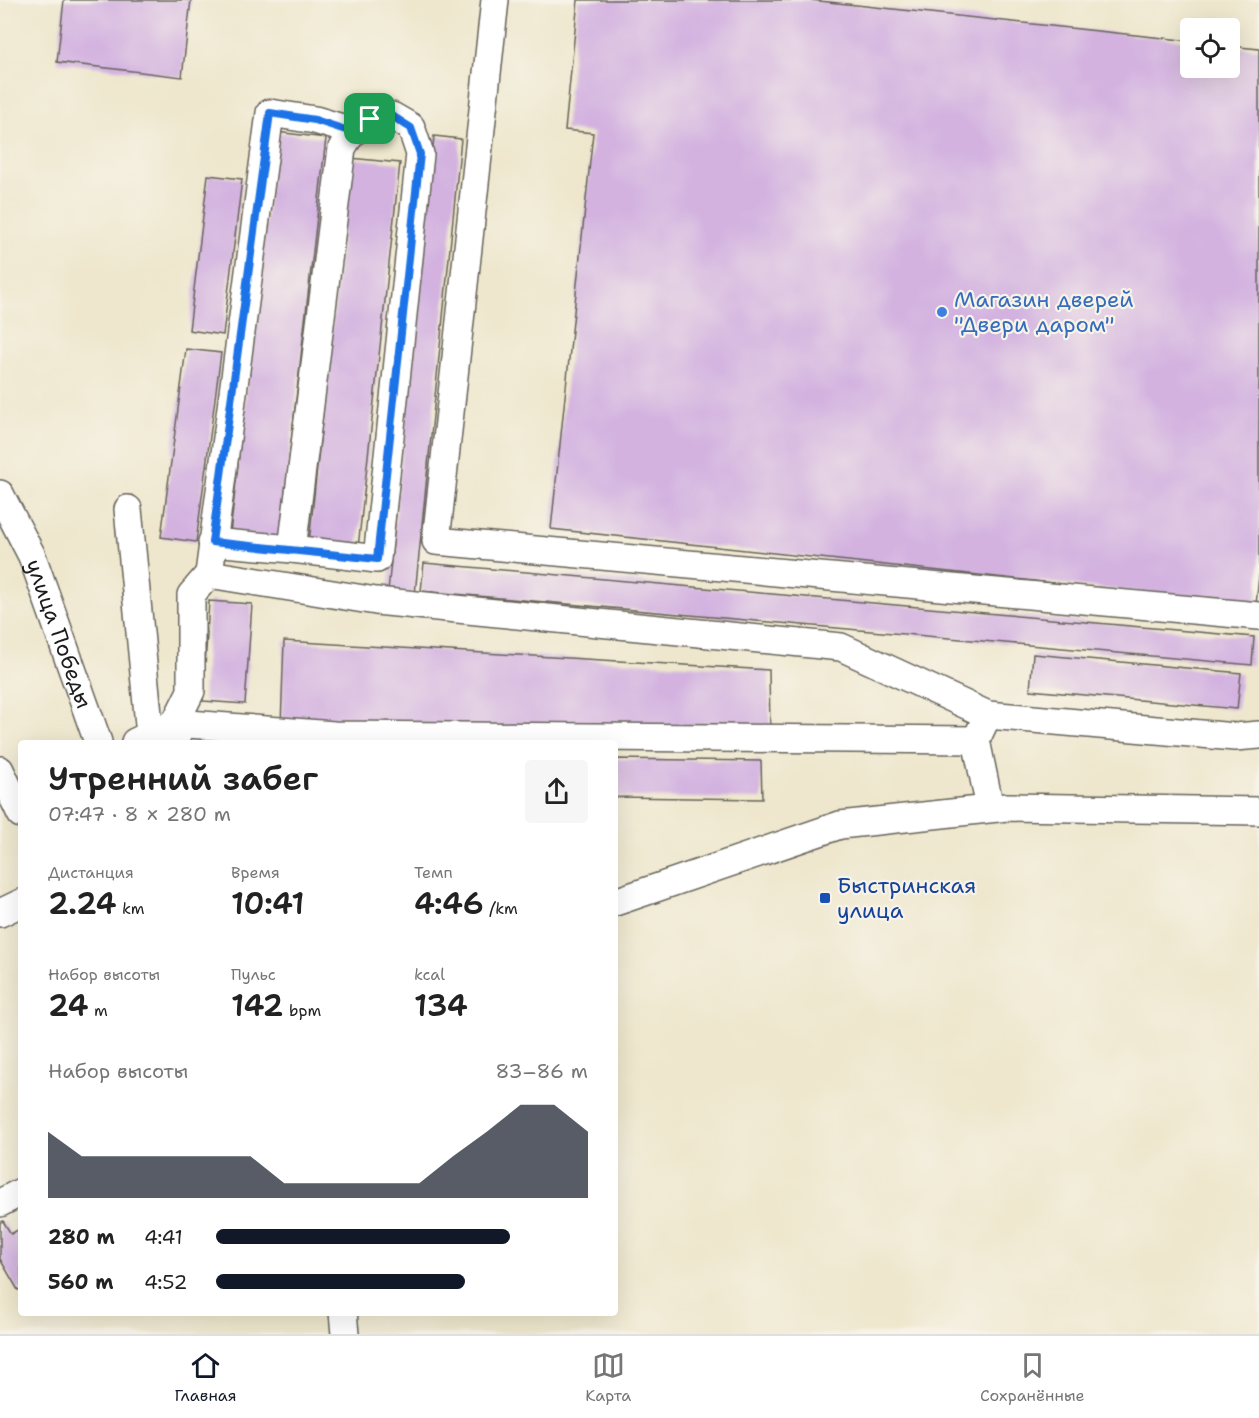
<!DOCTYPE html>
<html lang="ru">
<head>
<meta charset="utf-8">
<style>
  :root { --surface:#fff; --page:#f6f6f6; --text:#222; --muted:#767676; --line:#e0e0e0; --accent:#111827 }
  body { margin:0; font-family:"Shantell Sans",sans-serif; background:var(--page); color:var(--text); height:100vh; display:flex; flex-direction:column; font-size:22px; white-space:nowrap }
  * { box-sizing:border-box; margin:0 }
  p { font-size:20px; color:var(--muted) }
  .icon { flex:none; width:33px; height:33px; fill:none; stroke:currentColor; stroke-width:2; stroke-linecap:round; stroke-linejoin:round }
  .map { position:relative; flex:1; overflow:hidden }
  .side { position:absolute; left:18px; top:740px; width:600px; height:576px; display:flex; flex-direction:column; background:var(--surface); border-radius:6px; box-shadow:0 6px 24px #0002 }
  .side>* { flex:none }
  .buttons { position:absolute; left:1180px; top:18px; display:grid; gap:12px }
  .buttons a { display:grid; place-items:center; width:60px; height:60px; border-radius:6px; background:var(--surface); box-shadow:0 6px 24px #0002; font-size:30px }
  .pin { position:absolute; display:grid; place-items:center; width:51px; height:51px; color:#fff; margin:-26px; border-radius:12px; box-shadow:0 3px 9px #0006 }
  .round { display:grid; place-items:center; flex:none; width:63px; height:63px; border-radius:6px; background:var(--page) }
  .overview { display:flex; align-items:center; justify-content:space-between; height:102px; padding:0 30px }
  h1 { font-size:33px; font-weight:600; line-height:45px }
  .metrics { display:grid; grid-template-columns:repeat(3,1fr); gap:9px; height:102px; padding:6px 30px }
  .metrics div { display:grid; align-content:center }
  .metrics b { font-size:30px; font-weight:600 }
  .metrics small { font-size:16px; font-weight:400 }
  .metrics p { font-size:16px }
  .chart { height:168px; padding:12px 30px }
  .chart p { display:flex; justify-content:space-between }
  .chart svg { width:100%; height:108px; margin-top:6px; fill:var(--accent); opacity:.7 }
  ul { padding:0 30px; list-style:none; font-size:20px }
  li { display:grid; grid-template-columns:96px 72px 1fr; align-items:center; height:45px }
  li i { height:15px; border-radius:8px; background:var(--accent) }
  .tab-bar { display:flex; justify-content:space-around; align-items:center; height:84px; border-top:2px solid var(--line); background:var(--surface); font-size:16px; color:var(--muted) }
  .tab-bar a { display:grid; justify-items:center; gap:3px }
  .tab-bar .selected { color:var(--accent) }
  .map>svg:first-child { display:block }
</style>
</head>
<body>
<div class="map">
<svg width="1259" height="1334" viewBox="0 0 1259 1334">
  <rect width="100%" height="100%" fill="#f7f3e8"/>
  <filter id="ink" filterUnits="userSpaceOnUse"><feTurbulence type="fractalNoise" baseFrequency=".0167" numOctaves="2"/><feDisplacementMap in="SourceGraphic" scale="12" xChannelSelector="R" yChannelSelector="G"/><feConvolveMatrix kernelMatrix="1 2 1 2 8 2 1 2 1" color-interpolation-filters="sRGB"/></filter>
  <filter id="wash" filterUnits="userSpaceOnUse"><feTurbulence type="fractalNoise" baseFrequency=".008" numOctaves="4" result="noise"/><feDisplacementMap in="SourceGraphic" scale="24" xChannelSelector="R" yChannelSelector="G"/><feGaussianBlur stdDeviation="1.35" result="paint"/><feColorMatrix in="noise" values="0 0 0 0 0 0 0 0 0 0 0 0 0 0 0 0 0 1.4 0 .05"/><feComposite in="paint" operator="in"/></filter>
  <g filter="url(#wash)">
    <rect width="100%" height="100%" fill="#eee7cd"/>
    <g id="blocks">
      <g fill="#d3b2e0">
        <path d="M64 0H191L182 77 57 62Z"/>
        <path d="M578 0H810L1191 41V68H1230V46L1259 49V576L1256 605 551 529 593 133 565 130Z"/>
        <path d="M276 132 326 138 280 539 230 534Z"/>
        <path d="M434 136 461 139 415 594 388 591Z"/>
        <path d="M350 158 400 163 358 548 309 543Z"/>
        <path d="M208 175 242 179 223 335 189 330Z"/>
        <path d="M186 349 221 353 196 542 161 537Z"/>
        <path d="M424 563 1254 637 1252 665 421 591Z"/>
        <path d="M209 601 252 604 245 704 203 701Z"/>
        <path d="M284 641 769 670 770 731 281 725Z"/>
        <path d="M1033 654 1241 673 1237 709 1030 690Z"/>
        <path d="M615 759 761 761 762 799 615 797Z"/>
        <path d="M3 1221 11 1234 21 1228V1289L18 1290 0 1259V1223Z"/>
      </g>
    </g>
  </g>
  <g filter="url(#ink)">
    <use href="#blocks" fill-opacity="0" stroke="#66635a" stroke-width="1.5"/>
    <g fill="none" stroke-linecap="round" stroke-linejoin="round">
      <g stroke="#66635a" stroke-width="30">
        <g id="minor">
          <path d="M495 0 436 541 1259 616"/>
          <path d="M392 116 411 127 420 154 377 559 292 549 342 148C356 124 366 120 392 116Z"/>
          <path id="s1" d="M0 494 32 556 98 742"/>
          <path d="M128 509 150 735"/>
          <path d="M212 542 292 549"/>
          <path d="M209 574 270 113 315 120 352 131"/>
          <path d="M984 723 976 740 990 808"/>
          <path d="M135 742 175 723 334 735 976 740"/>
          <path d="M177 742 175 723 191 691V595L209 574 376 601 841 647 988 715 1235 737 1259 735"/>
          <path d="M0 770 21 814"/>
          <path d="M615 902 840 825 1007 807 1259 811"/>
          <path d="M0 913 21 903"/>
          <path d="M0 1203 21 1192"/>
          <path d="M343 1312 345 1334"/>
        </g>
      </g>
      <use href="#minor" stroke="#fff" stroke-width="27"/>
    </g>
  </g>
  <g fill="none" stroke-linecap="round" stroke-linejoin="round" filter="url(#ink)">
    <g stroke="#fff" stroke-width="12">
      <path id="route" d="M270 113 315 120 352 132 370 119 392 116 411 128 420 154 377 559 212 542Z"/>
    </g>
    <use href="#route" stroke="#1a73e8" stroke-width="8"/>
  </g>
  <circle fill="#3f7fe0" stroke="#f7f3e8" stroke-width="2" cx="942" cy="312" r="6"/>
  <rect fill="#1a4fb4" stroke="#f7f3e8" stroke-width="2" x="819" y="892" width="12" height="12" rx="3"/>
  <g text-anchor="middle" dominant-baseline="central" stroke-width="4.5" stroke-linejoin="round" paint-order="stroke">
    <g font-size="22" fill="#366cbe" stroke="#f7f3e8" text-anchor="start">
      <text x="954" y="299">Магазин дверей<tspan x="954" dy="25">"Двери даром"</tspan></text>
    </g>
    <g font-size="22" fill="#1c1c1c" stroke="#f7f3e8">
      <text stroke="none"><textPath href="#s1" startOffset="152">улица Победы</textPath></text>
    </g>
    <g font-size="22" fill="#164399" stroke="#f7f3e8" text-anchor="start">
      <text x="837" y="885">Быстринская<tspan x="837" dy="25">улица</tspan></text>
    </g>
  </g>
</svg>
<div class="buttons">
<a><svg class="icon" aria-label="locate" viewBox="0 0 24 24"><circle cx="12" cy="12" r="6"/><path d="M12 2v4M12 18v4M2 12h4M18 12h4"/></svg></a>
</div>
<div class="pin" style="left:370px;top:119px;background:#1e9e55"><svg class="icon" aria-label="arrive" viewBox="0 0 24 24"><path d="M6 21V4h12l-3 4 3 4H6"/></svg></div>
<section class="side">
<div class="overview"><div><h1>Утренний забег</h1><p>07:47 · 8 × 280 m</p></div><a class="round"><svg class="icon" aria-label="share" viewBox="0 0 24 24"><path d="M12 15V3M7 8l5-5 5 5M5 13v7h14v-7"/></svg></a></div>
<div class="metrics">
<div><p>Дистанция</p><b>2.24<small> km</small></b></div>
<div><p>Время</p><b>10:41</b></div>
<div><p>Темп</p><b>4:46<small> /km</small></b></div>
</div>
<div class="metrics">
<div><p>Набор высоты</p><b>24<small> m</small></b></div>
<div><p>Пульс</p><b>142<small> bpm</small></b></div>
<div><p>kcal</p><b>134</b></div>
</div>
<div class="chart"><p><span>Набор высоты</span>83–86 m</p>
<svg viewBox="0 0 160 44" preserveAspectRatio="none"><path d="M0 44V17L10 27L20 27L30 27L40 27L50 27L60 27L70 38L80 38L90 38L100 38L110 38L120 27L130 17L140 6L150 6L160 17V44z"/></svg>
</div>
<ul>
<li><b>280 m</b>4:41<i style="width:79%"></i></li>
<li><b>560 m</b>4:52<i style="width:67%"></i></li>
</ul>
</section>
</div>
<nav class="tab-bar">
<a class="selected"><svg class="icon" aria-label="home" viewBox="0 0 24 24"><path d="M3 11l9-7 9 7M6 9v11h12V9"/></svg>Главная</a>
<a><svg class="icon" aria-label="map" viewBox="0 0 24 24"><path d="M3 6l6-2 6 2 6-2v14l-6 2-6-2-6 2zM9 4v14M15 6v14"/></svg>Карта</a>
<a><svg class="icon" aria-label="saved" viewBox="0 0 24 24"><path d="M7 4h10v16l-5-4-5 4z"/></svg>Сохранённые</a>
</nav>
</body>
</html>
